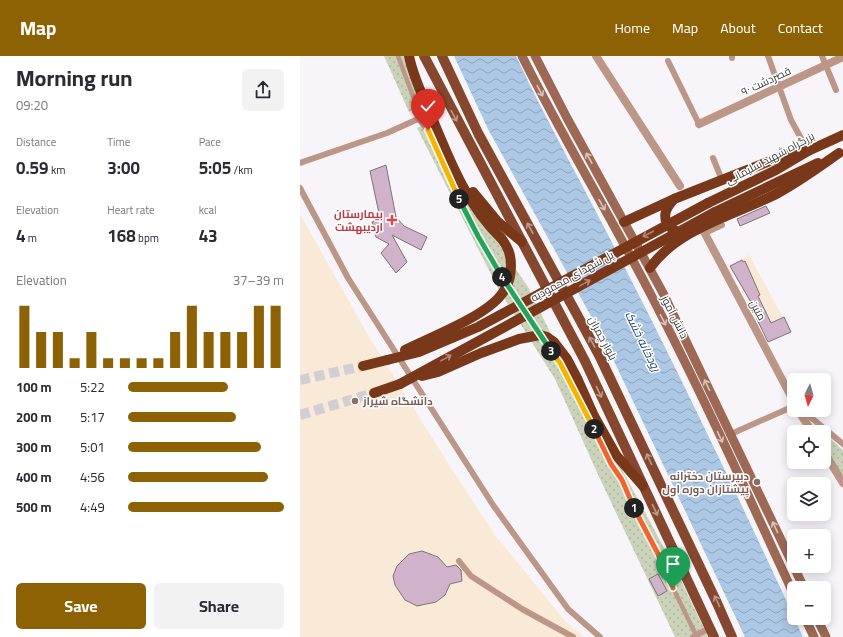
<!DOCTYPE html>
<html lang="en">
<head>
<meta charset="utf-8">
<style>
  :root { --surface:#fff; --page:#f2f2f3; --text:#2b2b33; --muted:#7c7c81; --accent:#8c6204 }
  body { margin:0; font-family:Georgia,Cairo,serif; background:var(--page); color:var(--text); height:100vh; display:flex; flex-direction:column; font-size:15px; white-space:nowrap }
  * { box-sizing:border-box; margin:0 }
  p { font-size:13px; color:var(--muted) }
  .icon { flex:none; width:22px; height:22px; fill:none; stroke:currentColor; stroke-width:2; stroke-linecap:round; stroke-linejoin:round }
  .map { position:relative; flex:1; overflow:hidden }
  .panel { display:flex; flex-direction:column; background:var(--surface); width:300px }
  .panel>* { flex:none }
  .needle { width:26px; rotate:185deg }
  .fabs { position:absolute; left:487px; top:317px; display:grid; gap:8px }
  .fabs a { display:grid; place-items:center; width:44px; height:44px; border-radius:6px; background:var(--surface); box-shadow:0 2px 10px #0003; font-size:20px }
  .pin { position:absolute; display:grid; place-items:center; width:34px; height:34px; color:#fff; margin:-41px -17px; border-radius:50% 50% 50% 0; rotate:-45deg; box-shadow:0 0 4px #0007 }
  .pin .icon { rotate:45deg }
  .km { position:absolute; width:20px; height:20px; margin:-10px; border-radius:50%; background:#222; color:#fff; font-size:11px; line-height:20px; text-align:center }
  .round { display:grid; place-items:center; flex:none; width:42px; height:42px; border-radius:6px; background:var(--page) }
  .summary { display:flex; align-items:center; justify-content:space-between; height:68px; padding:0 16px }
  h1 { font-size:22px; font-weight:700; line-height:30px }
  .stats { display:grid; grid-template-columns:repeat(3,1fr); gap:6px; height:68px; padding:4px 16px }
  .stats div { display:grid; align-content:center }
  .stats b { font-size:17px; font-weight:700 }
  .stats small { font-size:11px; font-weight:400 }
  .stats p { font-size:11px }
  .chart { height:112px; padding:8px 16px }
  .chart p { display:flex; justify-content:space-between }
  .chart svg { width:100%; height:72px; margin-top:4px; stroke:var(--accent); stroke-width:6 }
  .cta { display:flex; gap:8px; margin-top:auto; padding:8px 16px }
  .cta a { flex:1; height:46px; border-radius:6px; background:var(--accent); color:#fff; font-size:16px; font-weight:700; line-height:46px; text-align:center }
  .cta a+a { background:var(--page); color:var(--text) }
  ul { padding:0 16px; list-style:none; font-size:13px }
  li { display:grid; grid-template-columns:64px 48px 1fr; align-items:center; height:30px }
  li i { height:10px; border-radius:5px; background:var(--accent) }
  header { display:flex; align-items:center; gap:24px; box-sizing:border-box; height:56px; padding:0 20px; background:var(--accent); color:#fff }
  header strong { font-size:19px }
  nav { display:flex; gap:22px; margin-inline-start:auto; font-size:14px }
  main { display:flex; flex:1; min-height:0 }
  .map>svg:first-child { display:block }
</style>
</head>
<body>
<header>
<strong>Map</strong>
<nav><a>Home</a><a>Map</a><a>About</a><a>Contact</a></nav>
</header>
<main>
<section class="panel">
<div class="summary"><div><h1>Morning run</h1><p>09:20</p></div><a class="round"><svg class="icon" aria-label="share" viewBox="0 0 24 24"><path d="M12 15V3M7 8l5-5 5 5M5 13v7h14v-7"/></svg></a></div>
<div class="stats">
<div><p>Distance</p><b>0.59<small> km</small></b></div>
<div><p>Time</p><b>3:00</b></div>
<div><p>Pace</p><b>5:05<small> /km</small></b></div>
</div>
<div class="stats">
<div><p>Elevation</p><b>4<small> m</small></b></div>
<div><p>Heart rate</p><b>168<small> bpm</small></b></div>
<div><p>kcal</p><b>43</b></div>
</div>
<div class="chart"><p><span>Elevation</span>37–39 m</p>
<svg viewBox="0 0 160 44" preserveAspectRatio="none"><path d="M5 44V6M15 44V22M25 44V22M35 44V38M45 44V22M55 44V38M65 44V38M75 44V38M85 44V38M95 44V22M105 44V6M115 44V22M125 44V22M135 44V22M145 44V6M155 44V6"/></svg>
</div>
<ul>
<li><b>100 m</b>5:22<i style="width:64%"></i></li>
<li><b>200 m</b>5:17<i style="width:69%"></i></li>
<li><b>300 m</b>5:01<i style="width:85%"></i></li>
<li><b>400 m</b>4:56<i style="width:90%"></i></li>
<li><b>500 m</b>4:49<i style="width:100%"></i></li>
</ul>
<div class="cta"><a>Save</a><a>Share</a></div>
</section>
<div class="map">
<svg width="543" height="581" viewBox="0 0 543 581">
  <defs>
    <pattern id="park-dots" width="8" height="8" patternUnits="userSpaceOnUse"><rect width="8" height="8" fill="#cad3b9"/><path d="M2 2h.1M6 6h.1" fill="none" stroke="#aeb6a0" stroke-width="1.8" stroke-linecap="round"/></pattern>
    <pattern id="water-waves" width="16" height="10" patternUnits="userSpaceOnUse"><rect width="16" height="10" fill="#acc8e4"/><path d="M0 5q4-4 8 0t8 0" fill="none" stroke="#8da3ba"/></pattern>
  </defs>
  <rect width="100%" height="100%" fill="#f7f5fa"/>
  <g fill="#f9e9d7">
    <path d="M0 158 68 279 151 412 195 479 265 565 284 581H0Z"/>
    <path d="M449 199 491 276 468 286 430 210Z"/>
  </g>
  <g fill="url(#park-dots)">
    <path d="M84 0H104L119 43V51L109 56Z"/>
    <path d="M125 68 137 84 164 137 228 231 272 321 376 514 408 581H375L300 423 255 323 199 234 117 72Z"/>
    <path d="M524 377 543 394V421L524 391Z"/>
  </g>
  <path fill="url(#water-waves)" d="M154 0H216C244 60 277 118 307 177 376 310 441 446 503 581H445L303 282 188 73Z"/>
  <g fill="#d1b2cb" stroke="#7a7579">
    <path d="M86 109 96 161 104 170 127 181 121 194 92 179 107 206 96 217 81 197 89 188 76 181 72 166 80 162 70 115Z"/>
    <path d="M466 150 470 157 440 170 437 163Z"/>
    <path d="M442 204 443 206 445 205 460 239 458 240 471 267 484 261 491 276 468 286 450 249 452 248 430 210Z"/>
    <path d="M122 495 138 501 147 511 156 509 161 514 162 525 150 528 145 539 136 546 117 550 105 544 95 529 93 520 97 510 109 498Z"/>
    <path d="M358 518 367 535 358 540 349 523Z"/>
  </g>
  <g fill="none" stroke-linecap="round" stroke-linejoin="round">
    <g stroke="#d1cfd4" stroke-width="10" stroke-dasharray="10 5" stroke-linecap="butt">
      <path d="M0 324 63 310"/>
      <path d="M0 359 74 337"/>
    </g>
    <path stroke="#bc9788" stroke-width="4.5" d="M98 0 114 43 118 63 127 74 138 94 146 116 178 180 196 213 260 307 287 359 311 408 322 423 335 455 357 496 373 532 397 581"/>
    <g stroke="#bc9788" stroke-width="6">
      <path d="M432 0V2"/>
      <path d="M468 0 491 64 508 95"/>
      <path d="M522 0 536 34"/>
      <path d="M368 5 399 68"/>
      <path d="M118 63 125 64 134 74"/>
      <path d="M118 63 122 56 123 46"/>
      <path d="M413 102 422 124"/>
      <path d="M0 107 87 77 118 63"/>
      <path d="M0 132 48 222 193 449 268 553 300 581"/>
      <path d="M405 177 422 169"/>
      <path d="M502 354 543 388"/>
      <path d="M431 378 494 350"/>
      <path d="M159 505 171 520 222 553 273 581"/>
      <path d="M393 581 410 572"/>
    </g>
    <g stroke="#bc9788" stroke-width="8">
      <path d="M296 0 380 130"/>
      <path d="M399 68 543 1"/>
      <path d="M402 172 494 346"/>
      <path d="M498 354 512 376"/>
      <path d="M524 396 543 427"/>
    </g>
    <g stroke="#9d6954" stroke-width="9">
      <path d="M222 0C262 80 308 156 349 235 401 335 447 437 494 539"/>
      <path d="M235 0 267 62 363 237 504 532"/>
      <path d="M505 562 514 581"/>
      <path d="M517 562 526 581"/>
    </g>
    <g stroke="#85472e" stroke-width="10">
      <path d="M124 0 285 305 414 581"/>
      <path d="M142 0 178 77 299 299 417 547 432 581"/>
    </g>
    <g stroke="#7a381a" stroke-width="10">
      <path d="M109 0C113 20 122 39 130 57 148 100 166 149 201 182"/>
      <path d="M173 136 197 165 222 186"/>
      <path d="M373 144C370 148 367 151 366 155 362 168 374 177 385 177"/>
      <path d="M408 147 476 114 508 95 543 79"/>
      <path d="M415 156 518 107"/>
      <path d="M324 166 374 143 422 124 485 99 508 95"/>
      <path d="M350 212C378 172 436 159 478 137 500 125 519 111 539 97"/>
      <path d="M63 310 87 304"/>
      <path d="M74 337 100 328"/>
    </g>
    <g stroke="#7a381a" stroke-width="10">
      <path d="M105 294C131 281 184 261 201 239 208 231 211 220 211 210 211 198 208 191 201 182"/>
      <path d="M87 304 119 296 178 271 408 147"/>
      <path d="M122 320 138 316 181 297 219 283 240 279 247 281 254 286 267 303 277 322 294 360 316 399 343 430"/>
      <path d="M100 328 415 156"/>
    </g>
  </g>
  <defs><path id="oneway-shaft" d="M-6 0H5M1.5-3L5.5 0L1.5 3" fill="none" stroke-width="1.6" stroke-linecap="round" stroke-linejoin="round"/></defs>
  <g stroke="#d8c3bb">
    <use href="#oneway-shaft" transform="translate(240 35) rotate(62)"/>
    <use href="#oneway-shaft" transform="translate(289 102) rotate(-119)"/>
    <use href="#oneway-shaft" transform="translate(302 149) rotate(61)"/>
    <use href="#oneway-shaft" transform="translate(363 264) rotate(63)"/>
    <use href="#oneway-shaft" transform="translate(407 329) rotate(-116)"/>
    <use href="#oneway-shaft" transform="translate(420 381) rotate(65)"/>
    <use href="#oneway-shaft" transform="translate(475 471) rotate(-115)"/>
  </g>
  <g stroke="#bc9a8c">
    <use href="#oneway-shaft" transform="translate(154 60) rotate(62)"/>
    <use href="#oneway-shaft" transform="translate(230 172) rotate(-119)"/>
    <use href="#oneway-shaft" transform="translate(292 286) rotate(-119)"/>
    <use href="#oneway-shaft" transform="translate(299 336) rotate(65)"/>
    <use href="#oneway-shaft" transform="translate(349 403) rotate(-115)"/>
    <use href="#oneway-shaft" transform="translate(355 454) rotate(65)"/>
    <use href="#oneway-shaft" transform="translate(417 545) rotate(-115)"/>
  </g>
  <g stroke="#af8876">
    <use href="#oneway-shaft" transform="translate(348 178) rotate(152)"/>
    <use href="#oneway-shaft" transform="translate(285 227) rotate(-29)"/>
    <use href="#oneway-shaft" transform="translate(146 302) rotate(-29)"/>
  </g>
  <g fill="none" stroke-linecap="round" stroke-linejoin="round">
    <g stroke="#fff" stroke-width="8">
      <path id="split-1" d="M334 452 357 496 373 532"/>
    </g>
    <g stroke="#fff" stroke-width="8">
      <path id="split-2" d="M294 373 311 408 322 424 334 452"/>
    </g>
    <g stroke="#fff" stroke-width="8">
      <path id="split-3" d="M251 295 260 307 294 373"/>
    </g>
    <g stroke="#fff" stroke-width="8">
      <path id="split-4" d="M202 221 251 295"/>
    </g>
    <g stroke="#fff" stroke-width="8">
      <path id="split-5" d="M159 143 178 180 202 221"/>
    </g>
    <g stroke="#fff" stroke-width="8">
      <path id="split-6" d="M128 74 159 143"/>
    </g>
    <use href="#split-1" stroke="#f0652b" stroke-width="5"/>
    <use href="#split-2" stroke="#f0652b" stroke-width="5"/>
    <use href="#split-3" stroke="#f5b400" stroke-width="5"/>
    <use href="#split-4" stroke="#22a559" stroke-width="5"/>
    <use href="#split-5" stroke="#22a559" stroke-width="5"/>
    <use href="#split-6" stroke="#f5b400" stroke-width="5"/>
  </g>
  <path fill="#e0444e" stroke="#fff" stroke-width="1.5" d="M90 158h4v4h4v4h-4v4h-4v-4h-4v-4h4z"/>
  <g fill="#8d6e63" stroke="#fff" stroke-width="1.5">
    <circle cx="55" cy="345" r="4"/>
    <circle cx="457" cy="426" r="4"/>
  </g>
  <g text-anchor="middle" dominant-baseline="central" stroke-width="3" stroke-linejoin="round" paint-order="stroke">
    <g font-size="11" fill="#3a393b" stroke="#fff">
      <text transform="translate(466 25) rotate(-25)">۹۰ قصردشت</text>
      <text transform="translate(470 102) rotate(-28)">بزرگراه شهید سلیمانی</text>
      <text transform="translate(272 220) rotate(-29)">پل شهدای محمودیه</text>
      <text transform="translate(458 254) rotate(62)">متین</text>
      <text transform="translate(375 261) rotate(63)">دانش آموز</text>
      <text transform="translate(303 282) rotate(62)">بلوار چمران</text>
    </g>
    <g font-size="11" font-weight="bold" fill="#be3a42" stroke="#fff" text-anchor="end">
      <text x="83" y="158">بیمارستان<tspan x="83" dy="13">اردیبهشت</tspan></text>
    </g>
    <g font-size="11" font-weight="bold" fill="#785e54" stroke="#fff" text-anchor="start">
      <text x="63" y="345">دانشگاه شیراز</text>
      <text x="449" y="420" text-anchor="end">دبیرستان دخترانه<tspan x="449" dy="13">پیشتازان دوره اول</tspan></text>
    </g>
    <g font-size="12" font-style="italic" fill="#1a4369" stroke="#fff">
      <text transform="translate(343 285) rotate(64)">رودخانه خشک</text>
    </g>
  </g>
</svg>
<div class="fabs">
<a><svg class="needle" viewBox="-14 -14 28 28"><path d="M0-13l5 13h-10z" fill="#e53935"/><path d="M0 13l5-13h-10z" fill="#7c7c81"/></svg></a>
<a><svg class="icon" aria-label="locate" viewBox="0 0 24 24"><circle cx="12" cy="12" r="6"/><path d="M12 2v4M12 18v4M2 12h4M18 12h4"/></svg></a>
<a><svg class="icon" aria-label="layers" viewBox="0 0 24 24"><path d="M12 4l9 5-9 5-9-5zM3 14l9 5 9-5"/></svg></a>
<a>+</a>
<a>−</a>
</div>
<div class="pin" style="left:373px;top:532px;background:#1e9e55"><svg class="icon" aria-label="arrive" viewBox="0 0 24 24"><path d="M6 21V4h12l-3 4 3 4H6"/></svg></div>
<div class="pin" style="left:128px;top:74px;background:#d93025"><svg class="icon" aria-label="check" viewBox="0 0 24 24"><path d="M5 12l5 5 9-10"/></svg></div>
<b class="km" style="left:334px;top:452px">1</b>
<b class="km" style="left:294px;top:373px">2</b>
<b class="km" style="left:251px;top:295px">3</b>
<b class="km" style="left:202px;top:221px">4</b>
<b class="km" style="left:159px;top:143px">5</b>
</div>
</main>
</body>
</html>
